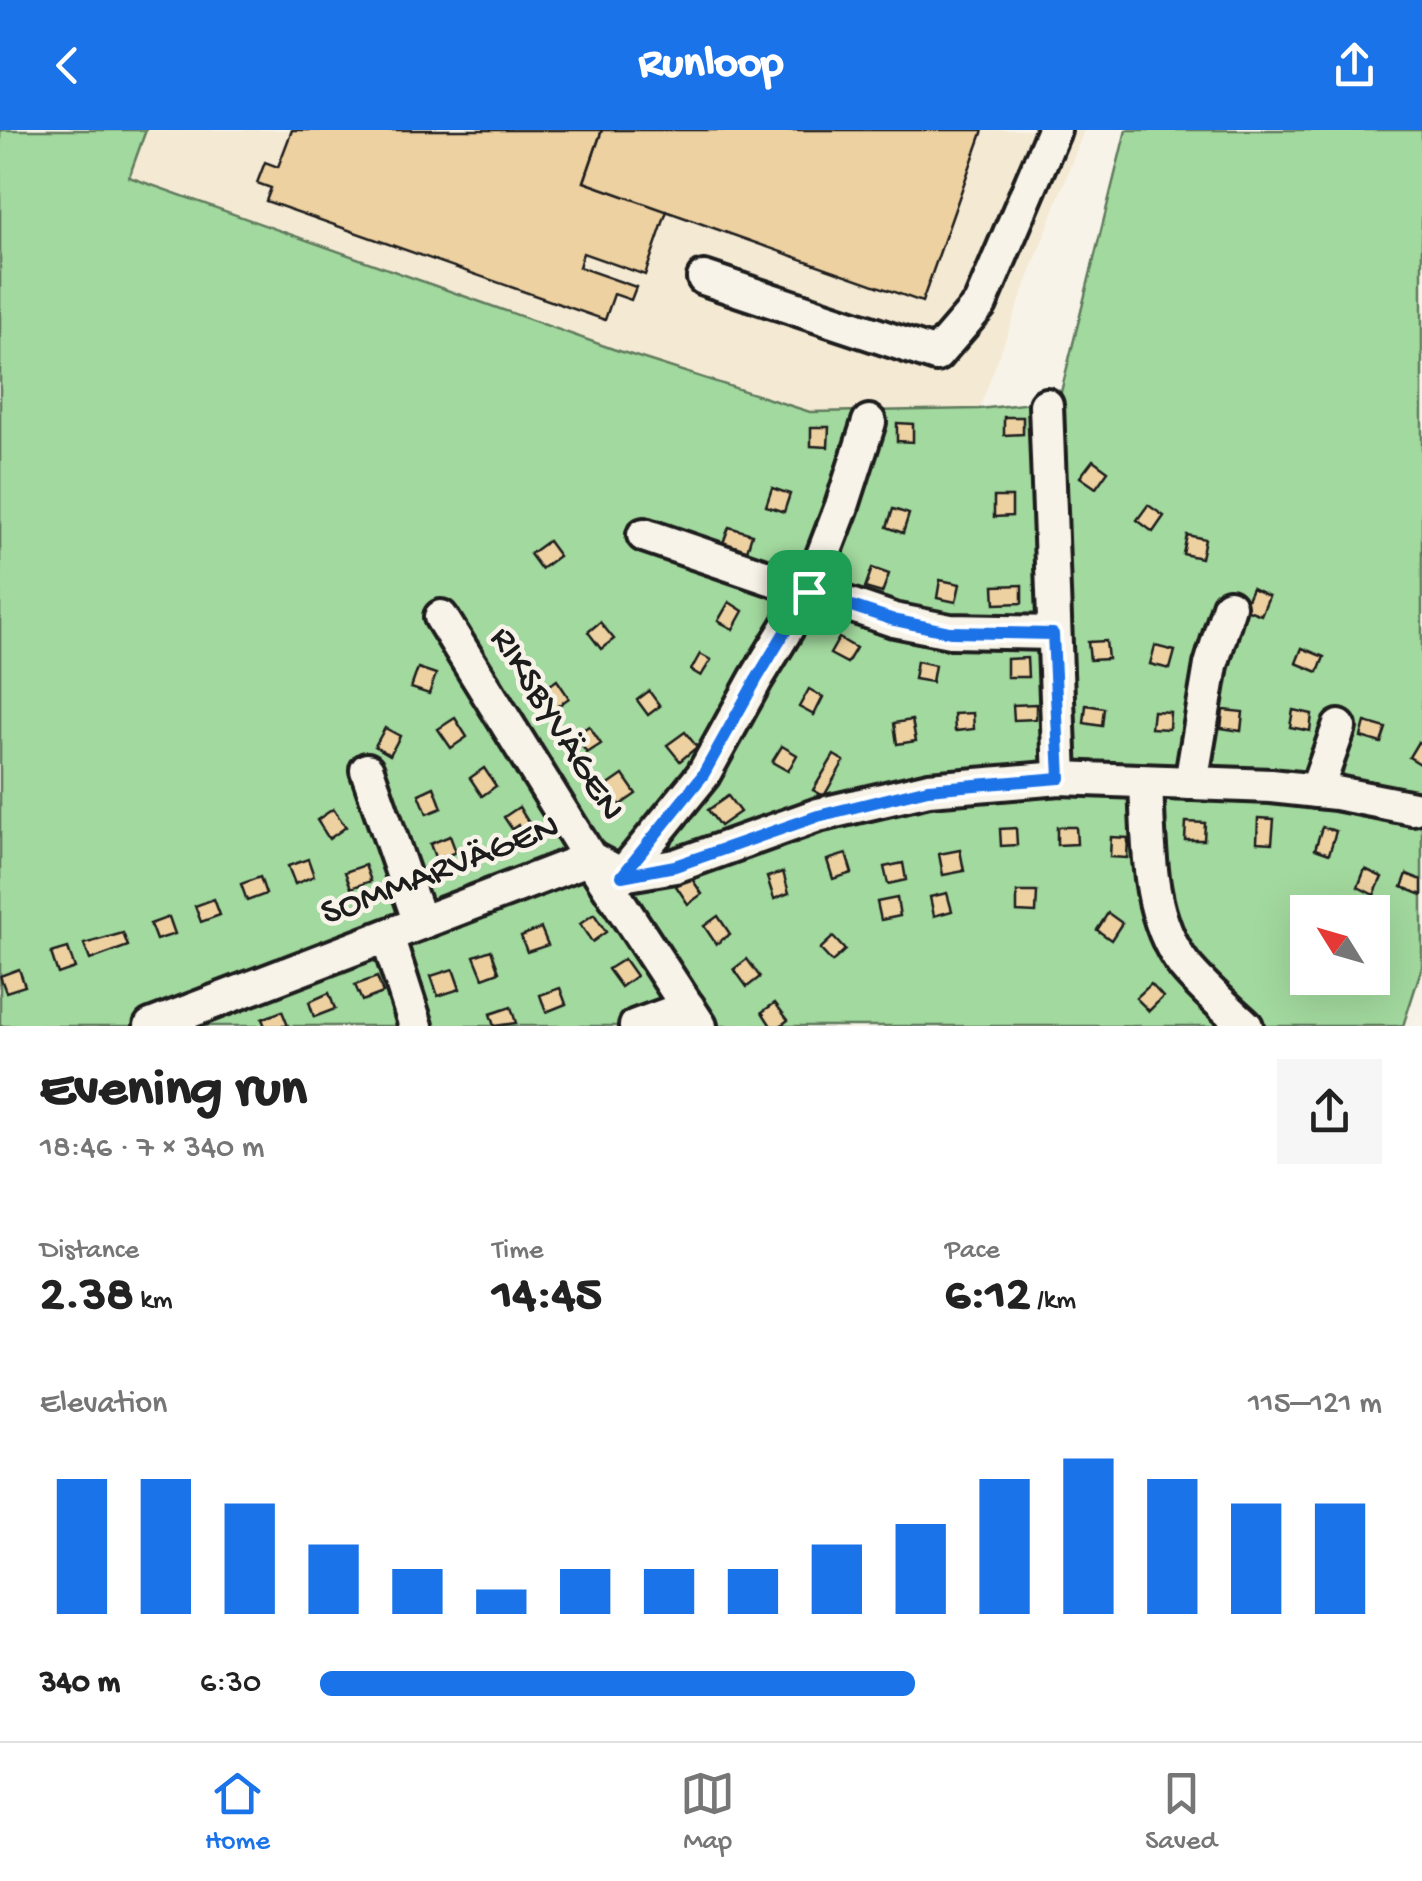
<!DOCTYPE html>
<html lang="en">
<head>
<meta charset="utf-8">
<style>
  :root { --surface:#fff; --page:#f6f6f6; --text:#222; --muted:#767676; --line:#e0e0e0; --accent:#1a73e8 }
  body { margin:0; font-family:"Gochi Hand",sans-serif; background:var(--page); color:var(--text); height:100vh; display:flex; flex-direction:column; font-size:38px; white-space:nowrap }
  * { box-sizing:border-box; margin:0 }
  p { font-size:32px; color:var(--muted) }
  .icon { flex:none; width:55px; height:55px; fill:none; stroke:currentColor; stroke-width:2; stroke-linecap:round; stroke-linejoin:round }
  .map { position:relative; height:896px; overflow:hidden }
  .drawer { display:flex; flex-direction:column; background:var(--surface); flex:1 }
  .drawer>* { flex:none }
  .needle { width:65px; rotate:307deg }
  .controls { position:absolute; left:1290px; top:765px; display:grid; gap:20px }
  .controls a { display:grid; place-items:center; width:100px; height:100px; border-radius:0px; background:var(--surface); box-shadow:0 10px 40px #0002; font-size:50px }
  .pin { position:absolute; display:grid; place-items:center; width:85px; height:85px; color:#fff; margin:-42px; border-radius:20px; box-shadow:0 5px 15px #0006 }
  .round { display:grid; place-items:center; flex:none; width:105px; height:105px; border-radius:0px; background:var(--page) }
  .summary { display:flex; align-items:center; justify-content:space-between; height:170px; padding:0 40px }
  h1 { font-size:55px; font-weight:800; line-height:75px }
  .figures { display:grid; grid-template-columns:repeat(3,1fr); gap:15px; height:170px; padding:10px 40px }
  .figures div { display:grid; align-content:center }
  .figures b { font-size:50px; font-weight:800 }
  .figures small { font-size:28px; font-weight:400 }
  .figures p { font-size:28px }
  .chart { height:280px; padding:20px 40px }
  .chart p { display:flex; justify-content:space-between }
  .chart svg { width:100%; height:180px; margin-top:10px; stroke:var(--accent); stroke-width:6 }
  ul { padding:0 40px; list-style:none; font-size:32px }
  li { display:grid; grid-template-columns:160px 120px 1fr; align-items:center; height:75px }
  li i { height:25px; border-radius:12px; background:var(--accent) }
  header { display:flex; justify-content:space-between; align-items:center; height:130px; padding:0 40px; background:var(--accent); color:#fff; font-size:45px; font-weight:800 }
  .tabs { display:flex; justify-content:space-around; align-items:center; height:140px; border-top:2px solid var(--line); background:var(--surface); font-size:28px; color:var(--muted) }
  .tabs a { display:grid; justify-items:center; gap:5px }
  .tabs .active { color:var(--accent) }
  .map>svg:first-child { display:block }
</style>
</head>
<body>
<header><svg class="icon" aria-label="back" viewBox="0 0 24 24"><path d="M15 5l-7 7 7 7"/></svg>Runloop<svg class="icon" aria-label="share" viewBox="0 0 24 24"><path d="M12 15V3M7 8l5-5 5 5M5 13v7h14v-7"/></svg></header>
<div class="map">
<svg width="1422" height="896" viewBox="0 0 1422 896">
  <rect width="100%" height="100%" fill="#f7f3e8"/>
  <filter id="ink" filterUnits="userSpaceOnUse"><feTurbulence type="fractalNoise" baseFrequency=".01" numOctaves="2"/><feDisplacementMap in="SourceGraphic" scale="20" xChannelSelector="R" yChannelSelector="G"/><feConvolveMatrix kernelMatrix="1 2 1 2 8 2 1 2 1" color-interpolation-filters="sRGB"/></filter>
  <g filter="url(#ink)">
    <path fill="#f4e9d3" d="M146 0H1084L979 279 810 282 613 219 129 47Z"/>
    <path fill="#a2d99e" stroke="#5f7a5d" stroke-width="2.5" fill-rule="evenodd" d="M0 0H146L129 47 613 219 810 282 979 279 1059 270 1126 0H1422V837L1403 896H0ZM1308 782H1372V848H1308Z"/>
    <g fill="#edd1a1" stroke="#1c1c1c" stroke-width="2.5">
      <path d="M292 0H602L584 52 667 81 645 145 583 123 579 137 636 157 631 170 614 164 605 190 266 71 271 58 257 53 265 32 278 37Z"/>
      <path d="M602 0H983L922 172 584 52Z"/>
      <path d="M1004 287H1023V304L1004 305Z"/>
      <path d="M897 293 913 294V312L897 311Z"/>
      <path d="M811 297H829L828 317 811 316Z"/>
      <path d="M1093 330 1108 341 1096 358 1080 347Z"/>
      <path d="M772 358 790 364 784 382 766 376Z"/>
      <path d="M994 367H1012V386L994 387Z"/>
      <path d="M1148 375 1164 386 1153 402 1137 390Z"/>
      <path d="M893 379 909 384 903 403 887 397Z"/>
      <path d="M729 397 752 404 747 421 723 413Z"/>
      <path d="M1187 405 1205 409 1201 428 1183 424Z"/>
      <path d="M548 411 559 426 541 439 530 424Z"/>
      <path d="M872 438 889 444 882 463 865 458Z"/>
      <path d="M940 450 960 454 956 472 937 468Z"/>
      <path d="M1022 455V473L995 474 994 456Z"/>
      <path d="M1252 458 1269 466 1261 485 1243 478Z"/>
      <path d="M729 472 743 481 733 499 718 491Z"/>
      <path d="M600 492 614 509 601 519 588 502Z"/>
      <path d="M839 508 856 518 847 533 830 524Z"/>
      <path d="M1106 511 1108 529 1090 530 1088 512Z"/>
      <path d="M1155 516 1175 521 1170 539 1150 534Z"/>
      <path d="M1302 518 1324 527 1318 542 1296 533Z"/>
      <path d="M700 524 711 530 701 546 691 540Z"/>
      <path d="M1027 528 1028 547H1007V529Z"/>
      <path d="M917 531 935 535 932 552 914 549Z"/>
      <path d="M418 538 436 544 429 564 411 558Z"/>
      <path d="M557 550 569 568 555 578 543 560Z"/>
      <path d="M809 559 823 567 814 585 799 577Z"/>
      <path d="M649 561 660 576 648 585 637 570Z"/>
      <path d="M1036 574V589L1014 590 1013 575Z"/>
      <path d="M1086 575 1104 578 1102 596 1084 593Z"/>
      <path d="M1223 580 1243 582 1241 601 1221 598Z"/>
      <path d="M1293 580 1312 584 1310 601 1290 597Z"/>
      <path d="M1153 581 1170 582 1169 599 1151 598Z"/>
      <path d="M973 583 974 599 955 601 954 584Z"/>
      <path d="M455 588 467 607 451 618 438 599Z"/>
      <path d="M912 590 916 611 897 614 894 593Z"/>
      <path d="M1365 592 1386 598 1381 613 1361 607Z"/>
      <path d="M589 596 601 614 587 623 575 605Z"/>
      <path d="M385 598 400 606 390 625 375 616Z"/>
      <path d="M685 602 697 617 680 631 667 615Z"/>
      <path d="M1418 612 1422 614V635L1409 627Z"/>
      <path d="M782 616 797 625 788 641 772 632Z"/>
      <path d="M834 625 844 631 824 666 813 660Z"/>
      <path d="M484 638 496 656 482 666 470 648Z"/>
      <path d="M623 645 636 664 620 675 607 656Z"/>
      <path d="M434 657 442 678 427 684 419 664Z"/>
      <path d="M728 666 740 682 720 696 708 680Z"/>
      <path d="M519 677 530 695 521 701 518 695 512 699 504 687Z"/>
      <path d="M333 679 346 697 329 709 317 690Z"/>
      <path d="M1258 688 1274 689 1272 713 1257 712Z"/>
      <path d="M1186 692 1205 693 1204 710H1185Z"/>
      <path d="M1057 697H1076L1077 714 1057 715Z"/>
      <path d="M1322 697 1336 701 1329 724 1315 719Z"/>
      <path d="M1016 698 1017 715 1001 716 1000 699Z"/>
      <path d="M450 706 456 722 436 730 430 714Z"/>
      <path d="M1111 707 1128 708 1127 728 1110 727Z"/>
      <path d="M960 720 964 741 943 745 939 724Z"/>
      <path d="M846 724 852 743 833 749 827 730Z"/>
      <path d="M308 729 314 746 295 754 288 736Z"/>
      <path d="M903 733 906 750 888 754 884 737Z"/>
      <path d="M365 735 371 751 351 758 345 742Z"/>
      <path d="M1365 739 1382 747 1374 765 1358 757Z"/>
      <path d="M783 742 789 763 774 769 767 747Z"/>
      <path d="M1407 744 1422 750V765L1402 757Z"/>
      <path d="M690 746 702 764 688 774 676 756Z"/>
      <path d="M260 747 266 764 247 771 241 754Z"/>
      <path d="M1017 762H1037L1036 783 1017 782Z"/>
      <path d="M947 763 952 781 934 786 930 767Z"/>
      <path d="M897 768 900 786 881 790 877 772Z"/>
      <path d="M214 769 220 785 201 792 195 776Z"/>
      <path d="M1108 783 1122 793 1111 810 1097 800Z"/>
      <path d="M594 784 606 802 592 812 580 794Z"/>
      <path d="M718 786 730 804 716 814 704 796Z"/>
      <path d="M169 787 175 804 156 810 150 794Z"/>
      <path d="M541 798 548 815 527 822 521 806Z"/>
      <path d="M123 803 128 816 90 830 84 814Z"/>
      <path d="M833 807 845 820 832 832 820 819Z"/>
      <path d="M68 818 75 838 58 844 51 823Z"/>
      <path d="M491 820 499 842 483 848 474 826Z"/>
      <path d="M624 829 636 846 621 857 608 839Z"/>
      <path d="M747 829 760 847 747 857 734 839Z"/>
      <path d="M19 839 25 856 6 862 0 846Z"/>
      <path d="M453 839 460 859 438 866 431 846Z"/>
      <path d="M377 847 383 863 362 871 355 855Z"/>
      <path d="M1151 854 1163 867 1149 881 1136 868Z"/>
      <path d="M560 858 566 874 546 882 540 865Z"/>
      <path d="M329 863 335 879 314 887 309 872Z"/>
      <path d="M775 873 788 890 780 896H771L762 882Z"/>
      <path d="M511 877 516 893 494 896 490 884Z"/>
      <path d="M282 881 288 896H265L262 889Z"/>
    </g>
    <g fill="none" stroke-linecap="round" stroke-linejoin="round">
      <g stroke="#1c1c1c" stroke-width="40">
        <g id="minor">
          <path d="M704 148 936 225 980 174 1054 0"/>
          <path d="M1046 275 1060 648"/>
          <path d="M644 405 894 490 950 501 1053 503"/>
          <path d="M441 487 590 728 700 896"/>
          <path d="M367 640 420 793"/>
          <path d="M1146 653C1149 713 1146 785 1184 835 1202 857 1225 877 1246 896"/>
          <path d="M1191 653 1211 535 1229 476"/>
          <path d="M1316 661 1339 597"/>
          <path d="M622 745 703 645 756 549 809 462 842 376 869 292"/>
          <path d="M387 806 416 896"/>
          <path d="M151 896 590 728 622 745 675 736 818 685 929 659 1060 648 1271 656 1336 663 1413 678"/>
          <path d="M636 896 688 877"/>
        </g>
      </g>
      <use href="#minor" stroke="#f7f3e8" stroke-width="32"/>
    </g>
  </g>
  <g fill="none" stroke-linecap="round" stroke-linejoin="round" filter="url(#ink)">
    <g stroke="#fff" stroke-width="20">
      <path id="route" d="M809 462 894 490 950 502 1053 504 1060 648 928 659 818 686 675 736 622 746 703 645 756 550Z"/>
    </g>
    <use href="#route" stroke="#1a73e8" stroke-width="12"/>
  </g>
  <g text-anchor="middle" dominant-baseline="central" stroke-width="9" stroke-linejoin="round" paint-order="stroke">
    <g font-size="38" fill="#1c1c1c" stroke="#f7f3e8">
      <text transform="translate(555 595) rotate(58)">RIKSBYVÄGEN</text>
      <text transform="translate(441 742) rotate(-21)">SOMMARVÄGEN</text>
    </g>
  </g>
</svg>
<div class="controls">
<a><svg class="needle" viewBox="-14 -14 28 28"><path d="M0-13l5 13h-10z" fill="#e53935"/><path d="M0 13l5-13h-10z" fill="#767676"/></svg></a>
</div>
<div class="pin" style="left:809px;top:462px;background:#1e9e55"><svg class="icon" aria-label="arrive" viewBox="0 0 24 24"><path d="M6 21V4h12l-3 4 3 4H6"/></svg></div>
</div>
<section class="drawer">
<div class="summary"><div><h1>Evening run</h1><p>18:46 · 7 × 340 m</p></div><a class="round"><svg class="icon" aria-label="share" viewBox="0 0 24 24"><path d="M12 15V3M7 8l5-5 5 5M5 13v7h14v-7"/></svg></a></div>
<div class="figures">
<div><p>Distance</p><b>2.38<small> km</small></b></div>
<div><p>Time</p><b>14:45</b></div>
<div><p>Pace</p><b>6:12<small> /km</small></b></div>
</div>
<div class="chart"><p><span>Elevation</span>115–121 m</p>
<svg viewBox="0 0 160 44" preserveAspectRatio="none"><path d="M5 44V11M15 44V11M25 44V17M35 44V27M45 44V33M55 44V38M65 44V33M75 44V33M85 44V33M95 44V27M105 44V22M115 44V11M125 44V6M135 44V11M145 44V17M155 44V17"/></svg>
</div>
<ul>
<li><b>340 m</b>6:30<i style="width:56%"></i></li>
</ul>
</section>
<nav class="tabs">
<a class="active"><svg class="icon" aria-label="home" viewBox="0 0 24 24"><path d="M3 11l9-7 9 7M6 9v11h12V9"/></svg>Home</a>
<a><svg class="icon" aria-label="map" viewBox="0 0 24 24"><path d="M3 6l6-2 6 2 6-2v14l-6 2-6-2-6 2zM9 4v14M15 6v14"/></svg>Map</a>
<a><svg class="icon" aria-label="saved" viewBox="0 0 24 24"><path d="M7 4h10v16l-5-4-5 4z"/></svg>Saved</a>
</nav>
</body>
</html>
